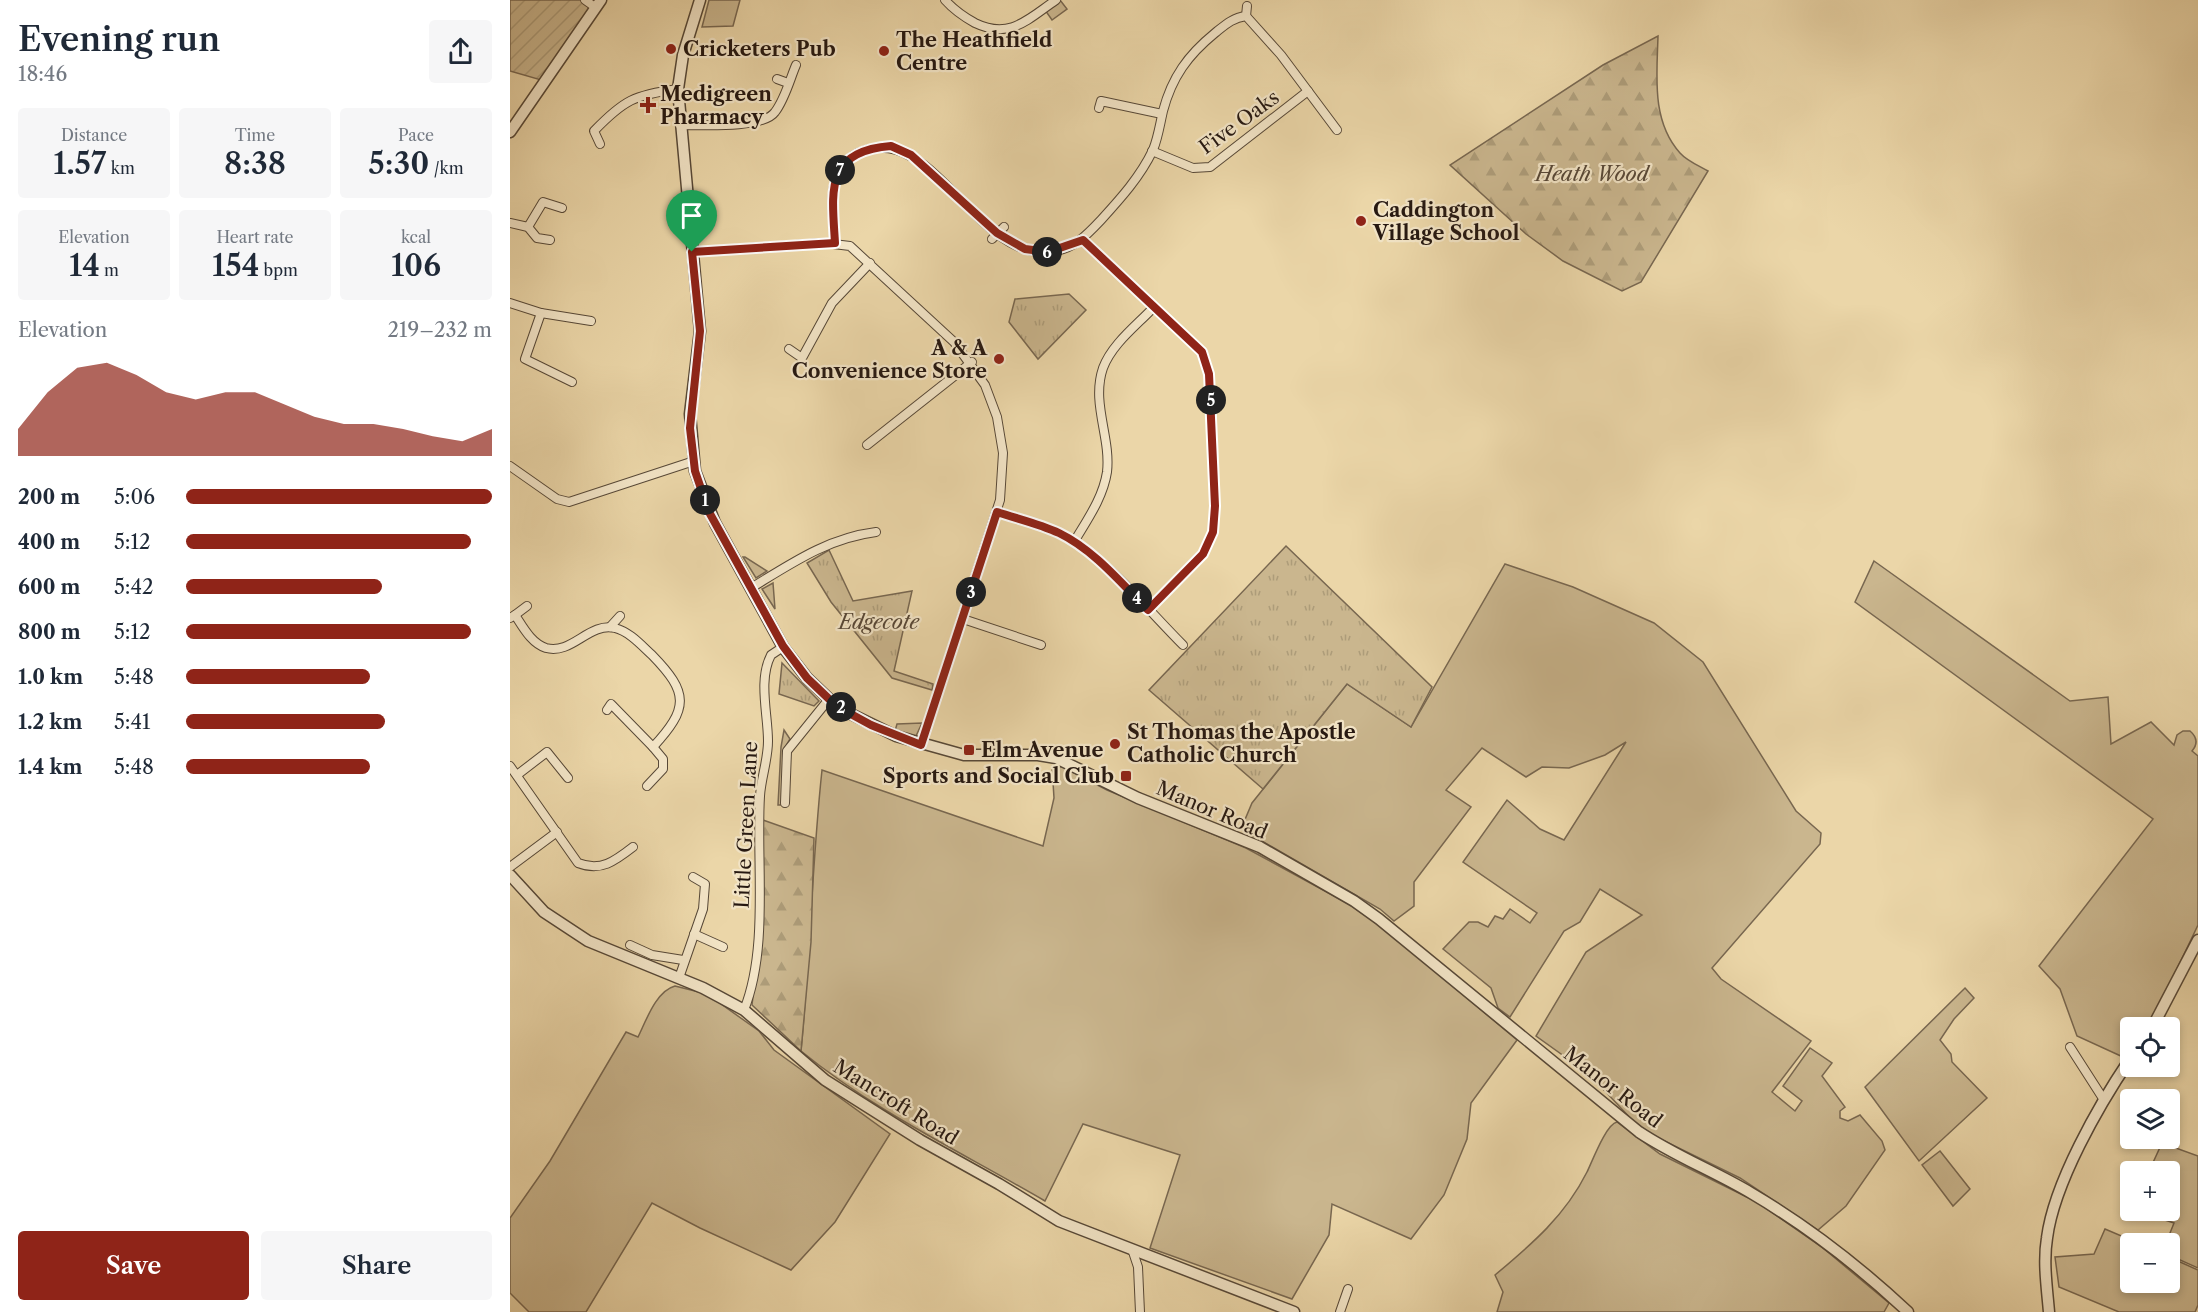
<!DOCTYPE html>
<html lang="en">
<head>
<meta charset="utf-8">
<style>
  :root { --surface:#fff; --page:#f6f6f7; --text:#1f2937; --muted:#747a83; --accent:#8f2418 }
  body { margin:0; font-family:"Libre Caslon Text",serif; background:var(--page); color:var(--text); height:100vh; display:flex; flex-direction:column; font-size:22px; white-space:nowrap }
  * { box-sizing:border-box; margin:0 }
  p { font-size:20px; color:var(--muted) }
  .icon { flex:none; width:33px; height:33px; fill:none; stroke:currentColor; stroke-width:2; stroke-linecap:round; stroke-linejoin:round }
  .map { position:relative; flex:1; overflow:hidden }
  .details { display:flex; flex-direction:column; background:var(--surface); width:510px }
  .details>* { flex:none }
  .fabs { position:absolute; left:1610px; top:1017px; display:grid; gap:12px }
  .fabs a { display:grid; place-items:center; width:60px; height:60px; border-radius:6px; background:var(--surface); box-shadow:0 3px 9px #0003; font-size:30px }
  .pin { position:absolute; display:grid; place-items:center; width:51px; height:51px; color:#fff; margin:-62px -26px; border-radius:50% 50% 50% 0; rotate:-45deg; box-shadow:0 0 6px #0007 }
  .pin .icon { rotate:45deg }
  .km { position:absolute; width:30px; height:30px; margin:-15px; border-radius:50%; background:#222; color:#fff; font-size:16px; line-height:30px; text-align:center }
  .round { display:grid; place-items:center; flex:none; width:63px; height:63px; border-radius:6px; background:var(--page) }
  .headline { display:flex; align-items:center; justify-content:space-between; height:102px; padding:0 18px }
  h1 { font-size:33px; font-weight:600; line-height:45px }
  .stats { display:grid; grid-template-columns:repeat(3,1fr); gap:9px; height:102px; padding:6px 18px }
  .stats div { display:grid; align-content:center; border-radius:6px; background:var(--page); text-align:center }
  .stats b { font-size:30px; font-weight:600 }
  .stats small { font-size:16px; font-weight:400 }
  .stats p { font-size:16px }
  .chart { height:168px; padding:12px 18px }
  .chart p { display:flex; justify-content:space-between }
  .chart svg { width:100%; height:108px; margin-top:6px; fill:var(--accent); opacity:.7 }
  .button { display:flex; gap:12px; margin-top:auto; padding:12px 18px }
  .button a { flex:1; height:69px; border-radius:6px; background:var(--accent); color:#fff; font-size:24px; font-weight:600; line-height:69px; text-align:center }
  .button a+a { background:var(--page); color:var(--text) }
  ul { padding:0 18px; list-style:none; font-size:20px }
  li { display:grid; grid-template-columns:96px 72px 1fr; align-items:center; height:45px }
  li i { height:15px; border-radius:8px; background:var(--accent) }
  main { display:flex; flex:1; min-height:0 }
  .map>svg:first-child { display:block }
</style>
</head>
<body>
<main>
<section class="details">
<div class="headline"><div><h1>Evening run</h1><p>18:46</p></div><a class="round"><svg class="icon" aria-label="share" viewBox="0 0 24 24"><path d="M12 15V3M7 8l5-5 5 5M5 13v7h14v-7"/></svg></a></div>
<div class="stats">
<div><p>Distance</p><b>1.57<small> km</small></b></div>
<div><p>Time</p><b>8:38</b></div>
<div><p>Pace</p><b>5:30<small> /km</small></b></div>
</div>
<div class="stats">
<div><p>Elevation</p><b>14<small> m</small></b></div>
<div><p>Heart rate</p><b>154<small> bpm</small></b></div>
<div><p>kcal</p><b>106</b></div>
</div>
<div class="chart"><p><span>Elevation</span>219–232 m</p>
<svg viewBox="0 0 160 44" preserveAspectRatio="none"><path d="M0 44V33L10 18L20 8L30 6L40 11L50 18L60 21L70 18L80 18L90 23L100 28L110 31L120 31L130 33L140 36L150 38L160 33V44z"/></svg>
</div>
<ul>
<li><b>200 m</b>5:06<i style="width:100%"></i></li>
<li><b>400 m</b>5:12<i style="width:93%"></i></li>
<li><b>600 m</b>5:42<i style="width:64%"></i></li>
<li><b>800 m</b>5:12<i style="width:93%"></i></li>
<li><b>1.0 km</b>5:48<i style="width:60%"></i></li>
<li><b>1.2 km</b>5:41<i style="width:65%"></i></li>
<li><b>1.4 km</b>5:48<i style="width:60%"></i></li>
</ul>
<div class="button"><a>Save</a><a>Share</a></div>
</section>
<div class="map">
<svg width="1688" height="1312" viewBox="0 0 1688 1312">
  <defs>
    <pattern id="forest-firs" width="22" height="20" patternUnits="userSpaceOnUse" patternTransform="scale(1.5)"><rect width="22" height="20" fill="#cab68e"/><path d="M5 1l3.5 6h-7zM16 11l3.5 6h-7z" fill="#ad9c79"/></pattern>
    <pattern id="park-tufts" width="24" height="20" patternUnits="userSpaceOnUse" patternTransform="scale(1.5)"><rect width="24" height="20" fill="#cab68e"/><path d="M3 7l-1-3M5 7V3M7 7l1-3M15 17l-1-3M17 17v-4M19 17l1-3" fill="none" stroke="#ad9c79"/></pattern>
    <pattern id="garden-furrows" width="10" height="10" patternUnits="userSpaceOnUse" patternTransform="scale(1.5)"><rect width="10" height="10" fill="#cab68e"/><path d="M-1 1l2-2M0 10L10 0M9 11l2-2" fill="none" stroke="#ad9c79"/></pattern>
  </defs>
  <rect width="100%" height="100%" fill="#ebd6a8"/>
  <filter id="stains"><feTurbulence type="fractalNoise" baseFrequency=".00333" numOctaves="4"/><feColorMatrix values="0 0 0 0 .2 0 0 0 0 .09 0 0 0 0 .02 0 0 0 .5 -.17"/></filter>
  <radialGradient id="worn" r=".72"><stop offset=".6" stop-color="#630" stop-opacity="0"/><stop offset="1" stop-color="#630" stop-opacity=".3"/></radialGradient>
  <g fill="#cab68e" stroke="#786750" stroke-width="1.5">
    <path d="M199 0H230L223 26 192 27Z"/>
    <path d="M550 0 557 9 542 20 535 10Z"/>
    <path d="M233 557H235L257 571 246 578Z"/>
    <path d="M1364 561 1560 701 1598 697 1601 744 1641 722 1664 745 1667 735 1673 731H1680C1687 737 1688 744 1682 751L1688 756V925L1643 1019 1636 1027 1620 1028V1048L1613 1057 1567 1036 1550 989 1529 966 1643 819 1345 602Z"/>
    <path d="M995 564 1063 587 1144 623 1193 662 1286 811 1311 833 1310 844 1202 968 1211 979 1301 1041 1262 1092 1285 1111 1292 1101 1273 1086 1300 1048 1322 1063 1312 1076 1335 1107 1330 1111V1118L1338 1121 1350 1115 1372 1141 1375 1150 1336 1206 1308 1230 1230 1178 1142 1135 1124 1122 1079 1074 1026 1036 1076 952 1132 915 1090 889 1070 922 1054 931 1000 1017 988 1008 981 988 933 949 959 922H968L978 927 985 916 993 919 1000 909 1020 923 1027 913 953 862 997 800 1030 829 1054 840 1116 742 1095 755 1059 768 1032 767 1016 777 972 748 936 790 961 807 904 882V906L884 921 870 909 731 829 742 803 837 684 901 727Z"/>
    <path d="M263 583 265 609 252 589Z"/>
    <path d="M412 723 406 736H399L385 731 387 724Z"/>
    <path d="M274 730 280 739 273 751 275 774 272 805H268L271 747Z"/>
    <path d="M542 766 553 767 597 790 736 848 837 903 876 930 1007 1040 961 1103 957 1139 934 1195 901 1239 822 1204 819 1235 782 1299 640 1248 670 1155 573 1124 535 1201C453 1153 364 1111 291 1051 300 957 302 863 312 770L533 846 544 798Z"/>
    <path d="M165 986 197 994 249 1031 264 1050 380 1134 325 1222 281 1270 190 1228 142 1203 76 1312H19L0 1293V1218L40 1161 116 1032 128 1037C136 1021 146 991 165 986Z"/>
    <path d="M1455 988 1464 998 1444 1019 1430 1040 1441 1054 1442 1062 1477 1098 1409 1161 1355 1087Z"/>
    <path d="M1107 1122 1150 1154 1247 1202 1313 1248 1379 1303 1374 1312H987L993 1292 985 1275C1022 1244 1055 1216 1077 1172 1082 1162 1096 1124 1107 1122Z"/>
    <path d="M1652 1143 1688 1156V1268L1659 1255V1244L1656 1243 1664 1223 1637 1214 1639 1211 1659 1210V1172L1649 1171 1641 1167Z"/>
    <path d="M1430 1151 1460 1189 1443 1206 1412 1165Z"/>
    <path d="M1595 1229 1628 1243 1620 1244V1282H1659V1257L1688 1270V1305L1685 1312H1609L1549 1287 1545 1257 1584 1254Z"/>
  </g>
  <g fill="url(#forest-firs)" stroke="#786750" stroke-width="1.5">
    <path d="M1148 36C1147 75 1141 121 1170 153 1177 161 1189 166 1198 171L1131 282 1112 291 1053 261 1016 234 940 165 1093 65Z"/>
    <path d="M253 820 304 838 301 942 291 1051 242 1005 252 914Z"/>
  </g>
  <g fill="url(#park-tufts)" stroke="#786750" stroke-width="1.5">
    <path d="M559 294 576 310 528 359 499 322 505 299Z"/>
    <path d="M776 546 922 687 901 727 837 684 753 789 639 690Z"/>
    <path d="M319 550 343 601 402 591 384 671 423 684 422 690 382 678 321 602 297 563Z"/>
    <path d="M272 663 309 701 304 706 269 694Z"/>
  </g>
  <path fill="url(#garden-furrows)" stroke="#786750" stroke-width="1.5" d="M0 0H86L31 80 0 71Z"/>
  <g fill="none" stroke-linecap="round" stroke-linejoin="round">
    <g stroke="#574837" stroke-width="10">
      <g id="minor">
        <path d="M75 0 85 7"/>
        <path d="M435 0C444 10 454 17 465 23 500 40 518 19 546 0"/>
        <path d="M736 16 737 6"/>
        <path d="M267 79 278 83"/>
        <path d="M589 108 591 101 652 114"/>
        <path d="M170 125C191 125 253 129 265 112 275 99 280 79 286 65"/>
        <path d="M90 144 84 131C114 100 124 95 168 89"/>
        <path d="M642 151 683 168 700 167 798 91"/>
        <path d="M0 223 18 227 27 238 40 240"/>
        <path d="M18 227 33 202 52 208"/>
        <path d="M482 239 494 227"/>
        <path d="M573 240 692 352 699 373 705 506 703 532 693 553 638 610"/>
        <path d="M325 243C323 212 314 170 348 153 422 119 465 259 539 252 563 250 576 236 591 220 611 198 630 177 643 150 648 138 650 124 653 111 662 77 678 55 705 33 715 25 722 18 736 16L771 55 827 130"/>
        <path d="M182 252 315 243 340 246 444 342 475 385 487 417 493 453 490 500 411 745"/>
        <path d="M0 303 31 313 81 321"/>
        <path d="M31 313 15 359 62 382"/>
        <path d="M279 349 292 358 322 303 360 263"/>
        <path d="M357 445 462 362"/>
        <path d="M0 466 47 499 59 502 184 461"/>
        <path d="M487 512C509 519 533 524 553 535 599 561 636 608 673 645"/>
        <path d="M564 542C577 520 593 498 597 472 601 437 581 403 593 368 602 344 626 326 643 308"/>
        <path d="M241 588C282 563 318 538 366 532"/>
        <path d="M5 615 17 606"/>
        <path d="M0 618 5 615C13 627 21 643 36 648 62 655 79 622 105 628 120 632 131 645 142 655 179 693 179 708 143 747L101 704 97 710"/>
        <path d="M453 619 531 645"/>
        <path d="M100 627 110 616"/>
        <path d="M0 766 68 863C91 872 105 861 123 847"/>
        <path d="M7 775 37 752 58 778"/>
        <path d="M137 786 153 769V759L143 747"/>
        <path d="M275 803 277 751 319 699"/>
        <path d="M0 867 47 832"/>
        <path d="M184 934 213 947"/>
        <path d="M120 945 142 955 173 960"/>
        <path d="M169 978 193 909 195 884 183 877"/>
        <path d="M234 1010C259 948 246 862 250 796 251 778 258 760 258 741 258 714 248 680 261 655L273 647"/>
        <path d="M1560 1047 1594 1100"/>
        <path d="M622 1249 628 1267 630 1312"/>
        <path d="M830 1312 838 1289"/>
      </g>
    </g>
    <g stroke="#574837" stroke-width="13">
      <g id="tertiary">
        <path d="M190 0 173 55 168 89 190 331 180 414 185 471 205 523 273 647 297 678 319 699 339 713 386 736 454 755H528L546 758 628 798 750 847 844 901 869 919 1129 1132C1165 1156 1204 1171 1241 1193 1297 1226 1350 1267 1398 1312"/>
        <path d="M0 132 91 0"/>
        <path d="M0 875 34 912 78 941 193 988 234 1010 315 1080 410 1140 489 1184 549 1221 784 1312"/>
        <path d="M1642 1028 1688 940"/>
        <path d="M1539 1312C1537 1288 1533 1262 1537 1238 1544 1183 1589 1105 1620 1059"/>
      </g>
    </g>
    <use href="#minor" stroke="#f2e4c6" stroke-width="8"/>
    <use href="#tertiary" stroke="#f2e4c6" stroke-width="10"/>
  </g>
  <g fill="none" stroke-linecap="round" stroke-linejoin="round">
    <g stroke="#fff" stroke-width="12">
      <path id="route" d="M381 146 401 155 487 233 515 249 538 252 573 240 692 352 699 374 705 506 703 532 693 554 638 610C611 583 584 550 549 533 530 524 508 519 487 512L411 745 361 725 339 713 319 699 297 678 273 646 199 512 185 471 180 428 190 331 182 252 325 243C322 192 314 151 381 146Z"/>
    </g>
    <use href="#route" stroke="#8f2418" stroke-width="8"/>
  </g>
  <g fill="#8f2418" stroke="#f2e4c6" stroke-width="2">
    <circle cx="161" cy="49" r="6"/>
    <circle cx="374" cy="51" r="6"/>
    <path d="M135 96h6v6h6v6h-6v6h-6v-6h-6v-6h6z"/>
    <circle cx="851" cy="221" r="6"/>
    <circle cx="489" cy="359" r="6"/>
    <circle cx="605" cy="744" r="6"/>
    <rect x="453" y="744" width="12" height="12" rx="3"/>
    <rect x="610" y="770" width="12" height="12" rx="3"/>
  </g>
  <g text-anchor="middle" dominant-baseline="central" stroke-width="4.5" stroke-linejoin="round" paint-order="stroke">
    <g font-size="20" font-weight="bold" fill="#261811" stroke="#f2e4c6" text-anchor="start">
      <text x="386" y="40">The Heathfield<tspan x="386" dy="23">Centre</tspan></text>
      <text x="173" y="49">Cricketers Pub</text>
      <text x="150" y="94">Medigreen<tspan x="150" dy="23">Pharmacy</tspan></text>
      <text x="863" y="210">Caddington<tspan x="863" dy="23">Village School</tspan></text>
      <text x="477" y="348" text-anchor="end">A &amp; A<tspan x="477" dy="23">Convenience Store</tspan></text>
      <text x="617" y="732">St Thomas the Apostle<tspan x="617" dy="23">Catholic Church</tspan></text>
      <text x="471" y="750">Elm Avenue</text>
      <text x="604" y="776" text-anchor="end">Sports and Social Club</text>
    </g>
    <g font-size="20" fill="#261811" stroke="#f2e4c6">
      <text transform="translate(729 122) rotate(-36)">Five Oaks</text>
      <text transform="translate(702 810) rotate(23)">Manor Road</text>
      <text transform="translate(236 825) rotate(-87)">Little Green Lane</text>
      <text transform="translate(1103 1087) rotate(38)">Manor Road</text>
      <text transform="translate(386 1102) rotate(32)">Mancroft Road</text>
    </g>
    <g font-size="20" font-style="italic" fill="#574736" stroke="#f2e4c6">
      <text x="1082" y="174">Heath Wood</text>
      <text x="369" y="622">Edgecote</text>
    </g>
  </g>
  <rect width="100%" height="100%" filter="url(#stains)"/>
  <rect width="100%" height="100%" fill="url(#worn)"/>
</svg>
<div class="fabs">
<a><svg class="icon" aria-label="locate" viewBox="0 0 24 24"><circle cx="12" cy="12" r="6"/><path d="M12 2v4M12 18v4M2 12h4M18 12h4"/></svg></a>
<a><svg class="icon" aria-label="layers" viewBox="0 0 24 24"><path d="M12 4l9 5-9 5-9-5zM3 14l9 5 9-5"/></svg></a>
<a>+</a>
<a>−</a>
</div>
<div class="pin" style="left:182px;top:252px;background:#1e9e55"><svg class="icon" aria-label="arrive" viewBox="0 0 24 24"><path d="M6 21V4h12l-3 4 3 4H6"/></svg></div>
<b class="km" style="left:195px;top:500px">1</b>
<b class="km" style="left:331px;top:707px">2</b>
<b class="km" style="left:461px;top:592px">3</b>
<b class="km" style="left:627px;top:598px">4</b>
<b class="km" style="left:701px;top:400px">5</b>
<b class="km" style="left:537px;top:252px">6</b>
<b class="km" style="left:330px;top:170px">7</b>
</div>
</main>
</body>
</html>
